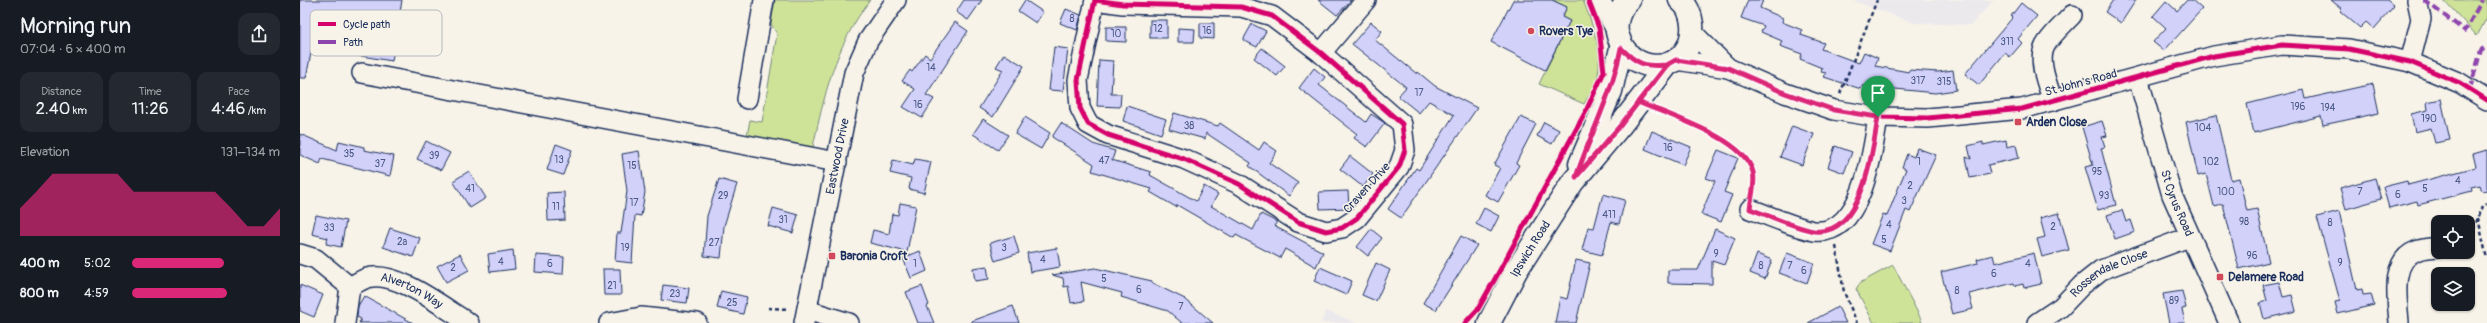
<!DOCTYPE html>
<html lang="en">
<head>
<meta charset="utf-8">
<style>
  :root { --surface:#171b24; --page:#242831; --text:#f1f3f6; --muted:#9ea1a6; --accent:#db2777 }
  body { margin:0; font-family:Pangolin,sans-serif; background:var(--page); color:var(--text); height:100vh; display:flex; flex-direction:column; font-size:15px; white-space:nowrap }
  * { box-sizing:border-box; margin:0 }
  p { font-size:13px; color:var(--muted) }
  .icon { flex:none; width:22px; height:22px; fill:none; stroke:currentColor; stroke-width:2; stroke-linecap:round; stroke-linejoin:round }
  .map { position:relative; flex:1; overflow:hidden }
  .drawer { display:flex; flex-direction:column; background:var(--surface); width:300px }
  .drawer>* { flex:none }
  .tools { position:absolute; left:2131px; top:215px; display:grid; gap:8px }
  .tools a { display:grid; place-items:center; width:44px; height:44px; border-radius:8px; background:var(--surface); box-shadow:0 1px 3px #0004; font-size:20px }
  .pin { position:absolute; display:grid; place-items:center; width:34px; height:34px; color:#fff; margin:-41px -17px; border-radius:50% 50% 50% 0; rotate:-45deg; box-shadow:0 0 4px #0007 }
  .pin .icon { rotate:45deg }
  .round { display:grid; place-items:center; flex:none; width:42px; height:42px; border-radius:12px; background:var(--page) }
  .overview { display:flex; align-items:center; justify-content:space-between; height:68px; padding:0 20px }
  h1 { font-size:22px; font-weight:600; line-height:30px }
  .metrics { display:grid; grid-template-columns:repeat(3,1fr); gap:6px; height:68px; padding:4px 20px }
  .metrics div { display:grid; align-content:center; border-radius:10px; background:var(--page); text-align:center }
  .metrics b { font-size:17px; font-weight:600 }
  .metrics small { font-size:11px; font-weight:400 }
  .metrics p { font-size:11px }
  .chart { height:112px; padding:8px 20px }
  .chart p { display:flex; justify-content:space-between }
  .chart svg { width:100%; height:72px; margin-top:4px; fill:var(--accent); opacity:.7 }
  ul { padding:0 20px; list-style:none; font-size:13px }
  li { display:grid; grid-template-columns:64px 48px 1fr; align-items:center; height:30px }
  li i { height:10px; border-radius:5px; background:var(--accent) }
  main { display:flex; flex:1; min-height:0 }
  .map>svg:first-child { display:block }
</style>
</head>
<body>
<main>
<section class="drawer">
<div class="overview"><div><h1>Morning run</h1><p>07:04 · 6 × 400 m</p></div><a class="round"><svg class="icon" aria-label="share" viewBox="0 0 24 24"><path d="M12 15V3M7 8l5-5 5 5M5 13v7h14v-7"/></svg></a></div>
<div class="metrics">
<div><p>Distance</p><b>2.40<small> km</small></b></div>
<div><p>Time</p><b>11:26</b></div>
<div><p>Pace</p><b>4:46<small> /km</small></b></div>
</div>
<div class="chart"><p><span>Elevation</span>131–134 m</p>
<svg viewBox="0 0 160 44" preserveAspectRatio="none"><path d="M0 44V27L10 17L20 6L30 6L40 6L50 6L60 6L70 17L80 17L90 17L100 17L110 17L120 17L130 27L140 38L150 38L160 27V44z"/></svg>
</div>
<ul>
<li><b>400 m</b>5:02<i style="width:62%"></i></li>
<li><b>800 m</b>4:59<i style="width:64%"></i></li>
</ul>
</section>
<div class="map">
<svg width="2187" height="323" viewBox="0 0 2187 323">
  <rect width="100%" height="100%" fill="#f7f3e8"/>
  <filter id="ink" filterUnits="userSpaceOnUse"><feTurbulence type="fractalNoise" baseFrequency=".025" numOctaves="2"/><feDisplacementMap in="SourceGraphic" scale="8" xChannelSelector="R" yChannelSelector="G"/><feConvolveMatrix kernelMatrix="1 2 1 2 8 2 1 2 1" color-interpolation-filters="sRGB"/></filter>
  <g filter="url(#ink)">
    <g fill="#ece9ed">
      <path d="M1551 0H1694L1671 25 1614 23Z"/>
      <path d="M1026 311 1057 323H1021Z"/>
    </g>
    <g fill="#cfe398" stroke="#75897b">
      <path d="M475 0H570C534 48 525 93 512 151L446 141 450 120 462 122 477 34 471 24Z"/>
      <path d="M1252 0H1283C1292 24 1306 59 1295 85 1292 91 1287 98 1284 104L1239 84 1270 21 1262 17 1267 7Z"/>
      <path d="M2144 0H2187V17L2177 36Z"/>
      <path d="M1593 265 1620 317 1622 323H1574L1556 289 1560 283Z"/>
    </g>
    <g fill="#d2d1fa" stroke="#1b2f5e">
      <path d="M0 0H102L92 61 12 48 6 78H0Z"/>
      <path d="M664 0H682L668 20 656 12Z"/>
      <path d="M725 0 743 12 736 23 718 11Z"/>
      <path d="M1018 0H1051L1037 15Z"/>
      <path d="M1213 0H1252L1267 7 1262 17 1270 21 1245 70 1191 42Z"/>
      <path d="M1448 0H1463L1460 8 1483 18 1482 22 1502 30 1501 35 1524 43 1521 49 1559 63 1564 52 1578 58 1575 66 1609 72V70L1638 72 1653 70 1656 90 1635 93 1576 87 1575 90 1563 85 1561 89 1524 77 1526 73 1521 72 1522 68 1500 59 1502 54 1480 46 1482 41 1461 32 1464 26 1441 18Z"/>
      <path d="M1813 0H1836L1821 23 1805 12Z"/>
      <path d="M1887 0H1892L1902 9 1864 51 1853 42 1866 28 1853 16 1866 1 1877 11Z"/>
      <path d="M2031 0H2087L2094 6 2074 29 2066 22 2060 28 2040 11 2042 9Z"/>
      <path d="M1721 3 1737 16 1718 39 1722 43 1710 57 1705 53 1679 85 1665 74 1713 17 1711 16Z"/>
      <path d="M766 9 781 15 777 30 760 23Z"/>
      <rect x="850" y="20" width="17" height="18"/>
      <path d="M655 22 668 31 626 95 634 99 622 118 603 107 615 89 602 81 610 70 612 72 625 54 630 58Z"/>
      <path d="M1071 22 1082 31 1075 40 1117 74 1118 72 1135 86 1177 108 1101 218 1088 209 1116 168 1119 170 1154 115 1129 101 1119 113 1098 96 1106 87 1052 44Z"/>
      <path d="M900 23H914V39L900 38Z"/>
      <path d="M952 24 966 31 957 47 943 40Z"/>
      <path d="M806 27H826V42L806 41Z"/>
      <path d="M878 28 895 29 894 42H878Z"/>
      <path d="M754 47 768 49 763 91 749 90Z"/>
      <path d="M962 48 985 66 977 76 954 58Z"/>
      <path d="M704 54 724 66 693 117 679 108 703 70 696 67Z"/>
      <path d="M799 60 813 61 811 94H821L820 107 797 106Z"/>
      <path d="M1014 68 1025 77 1019 85 1066 122 1071 114 1085 123 1067 147 1054 138 1057 134 999 88Z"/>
      <path d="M2073 84 2079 113 2023 125 2021 116 1954 133 1947 104 2003 90 2005 99Z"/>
      <path d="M2141 99 2150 140 2135 143 2131 128 2115 132 2111 114 2128 110 2127 102Z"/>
      <path d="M827 106 866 119 861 134 823 121Z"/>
      <path d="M874 113 918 126 920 123 959 150 964 142 977 151 969 163 998 183 989 196 949 166 951 163 906 133 905 139 869 129Z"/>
      <path d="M1916 115 1931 180 1939 178 1947 211 1957 209 1969 262 1939 269 1923 204 1914 206 1906 174 1898 176 1886 122Z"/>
      <path d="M725 117 750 133 741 149 715 134Z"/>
      <path d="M1221 117 1236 124 1216 163 1219 165 1198 202 1185 195 1200 168 1194 165Z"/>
      <path d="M683 119 708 135 698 150 673 134Z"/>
      <path d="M1802 121 1807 136 1802 137 1805 147 1801 148 1816 205 1798 210 1785 167 1793 165 1782 127Z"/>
      <path d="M1244 122 1259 130 1252 144 1237 136Z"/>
      <path d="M761 123 793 144 815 151 812 160 851 172 850 175 896 201 904 186 918 194 911 206 953 230 961 214 977 222 974 226 1023 252 1016 267 985 249 980 258 936 235 934 238 877 205 876 207 850 192 852 189 792 171 794 164 752 137Z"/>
      <path d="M1492 126 1514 134 1502 165 1480 157Z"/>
      <path d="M1352 131 1391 147 1383 165 1345 149Z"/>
      <path d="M0 134 37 150 39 141 64 147V150L94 156 90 176 22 159 20 164 0 155Z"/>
      <path d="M1706 140 1707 147 1716 145 1719 158 1688 165 1690 174 1670 178 1666 157 1671 159 1668 146 1683 142V145Z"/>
      <path d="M126 141 150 153 141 170 117 159Z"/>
      <path d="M256 144 272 150 263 175 247 170Z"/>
      <path d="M1535 146 1552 152 1544 173 1528 167Z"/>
      <path d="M1617 148 1636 155 1610 212 1606 210 1590 251 1571 244 1583 214 1587 216 1606 169 1602 167 1607 154 1614 157Z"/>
      <path d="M1418 150 1438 158 1424 192 1432 195 1421 222 1401 214 1415 181 1406 178Z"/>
      <path d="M2187 150V190L2182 191 2180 185 2171 187 2172 191 2118 205 2117 201 2089 208 2083 187 2107 181 2108 185 2176 167 2173 154Z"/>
      <path d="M339 151 345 192 341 216 335 215 332 263 315 261 317 233H321L327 191 322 154Z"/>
      <path d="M1050 156 1073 174 1063 187 1040 169Z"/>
      <path d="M615 159 631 162 624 193 609 189 611 178 590 173 593 160 613 165Z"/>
      <path d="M169 171 186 198 170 208 153 181Z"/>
      <path d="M2075 178 2081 199 2046 209 2040 188Z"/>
      <path d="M419 179 437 184 424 226 421 258 404 256 407 216Z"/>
      <path d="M1048 191 1049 208 1020 209 1019 192Z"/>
      <path d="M264 192 265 220 248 221 247 193Z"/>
      <path d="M1303 194 1325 200 1319 224 1311 222 1302 255 1282 250 1288 227 1294 228Z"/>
      <path d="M600 203 616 206 607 252 570 243 573 230 589 234 592 214 598 215Z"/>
      <path d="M473 208 498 215 493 233 468 226Z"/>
      <path d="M1184 208 1199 216 1191 232 1176 224Z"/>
      <path d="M1822 210 1826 222 1831 220 1835 232 1815 239 1807 215Z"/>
      <path d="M2039 211 2057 290 2062 289 2063 295 2071 294 2074 305 2038 314 2035 302 2040 301 2017 217Z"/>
      <path d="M1759 213 1769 250 1742 257 1737 239 1745 237 1740 218Z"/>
      <path d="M16 215 46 221 41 247 26 244 28 238 12 234Z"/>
      <path d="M90 228 120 238 113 257 83 247Z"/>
      <path d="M1071 229 1082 238 1068 256 1057 247Z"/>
      <path d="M1415 229 1435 238 1424 265 1412 261V284L1368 283V270H1398Z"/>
      <path d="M714 236 719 253 695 261 690 243Z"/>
      <path d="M1161 236 1177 245 1136 310 1123 303Z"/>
      <path d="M757 248 760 267 730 272 727 253Z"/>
      <path d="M213 250 215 269 190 272 188 254Z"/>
      <path d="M620 251 627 271 611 278 603 258Z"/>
      <path d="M1487 253 1514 263 1507 283 1479 273Z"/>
      <path d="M1734 253 1741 284 1724 288 1723 284 1715 286 1714 283 1669 294 1673 309 1652 314 1641 272 1678 263 1677 259 1693 255 1695 263Z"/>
      <path d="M160 254 169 270 146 282 137 266Z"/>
      <path d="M1457 254 1472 260 1465 279 1450 273Z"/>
      <path d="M236 255 264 257 263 274 235 272Z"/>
      <path d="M1276 260 1290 263 1276 323H1255L1260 297 1267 299Z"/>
      <path d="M1076 263 1090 270 1076 301 1062 295Z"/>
      <path d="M687 266 689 279 675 281 673 268Z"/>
      <path d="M1020 267 1052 281 1046 295 1014 281Z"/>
      <path d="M795 268 852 281V283L885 299 913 323H882L868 311 821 297 822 293 781 282 784 301 771 303 768 286 764 287 763 278 752 275Z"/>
      <path d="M303 269H320L321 295H304Z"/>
      <path d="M1979 282 1983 297 1992 295 1996 311 1964 319 1960 303 1967 301 1963 285Z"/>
      <path d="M0 285 23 295 14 317 0 311Z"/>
      <path d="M363 285 389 288 387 303 361 300Z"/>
      <path d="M622 286 629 305 627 306 634 323H618L606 292Z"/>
      <path d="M421 291 447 297 443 314 417 308Z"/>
      <path d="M1882 291 1886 308 1882 309 1885 323H1869L1863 294Z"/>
      <path d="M64 296 113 323H59L61 319 57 317 58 306Z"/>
      <path d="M713 306 719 323H672V321Z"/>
      <path d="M1538 307 1546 323H1508Z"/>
    </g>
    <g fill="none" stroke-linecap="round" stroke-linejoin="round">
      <g stroke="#1b2f5e" stroke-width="22">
        <g id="minor">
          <path d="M795 0 823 4 941 7 972 16 1021 53 1102 124 1105 150 1099 167 1057 218 1042 228 1026 231 998 222 939 184 884 159 808 135 788 124 780 108 778 80 795 0"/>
          <path d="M1300 0 1316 30"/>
          <path d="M1393 33 1428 68"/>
          <path d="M1021 53 1066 0"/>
          <path d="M1376 60 1428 68 1485 93 1534 110 1578 117 1628 118 1722 109 1914 56 1982 45 2049 49 2110 62 2160 83 2187 100"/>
          <path d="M2110 62 2121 19 2117 0"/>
          <path d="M62 73 537 162"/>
          <path id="s1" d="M1838 78 1872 195 1929 323"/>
          <path d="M447 99 464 0"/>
          <path d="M1753 101C1748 86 1737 61 1745 46 1751 35 1764 24 1772 15"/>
          <path d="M1450 209C1468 215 1496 228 1514 231 1562 237 1573 151 1578 117"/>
          <path d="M0 254 16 259 50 287 45 323"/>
          <path id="s2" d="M50 287C55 284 61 280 67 278 96 269 145 309 169 323"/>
          <path d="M507 310 549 323"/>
          <path d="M309 323 341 317 397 323"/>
          <path id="s3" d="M504 323 554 73 568 41 596 0"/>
          <path id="s4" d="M1737 323 1761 307 1782 285 1801 270 1889 237"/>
          <path d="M2099 323C2098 302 2089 261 2116 251 2123 248 2131 248 2138 247"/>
        </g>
      </g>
      <g stroke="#1b2f5e" stroke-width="25">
        <g id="major">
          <path d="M1329 0C1319 9 1314 24 1318 36 1332 82 1396 72 1392 24 1391 15 1387 5 1380 0"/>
          <path d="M1280 164 1311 91 1321 48"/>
          <path id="s5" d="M1189 323 1216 271 1272 183 1320 126 1367 65"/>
        </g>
      </g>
      <g stroke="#1b2f5e" stroke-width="2.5" stroke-dasharray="4 3" stroke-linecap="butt">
        <path d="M1540 94 1577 0"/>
        <path d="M1355 109C1382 121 1449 141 1454 174 1455 180 1453 187 1452 193"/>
        <path d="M2178 218 2187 259"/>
        <path d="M2168 242 2183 206 2187 204"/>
        <path d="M1536 246 1544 292 1557 323"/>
        <path d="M468 308 489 309"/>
      </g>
      <use href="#minor" stroke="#f7f3e8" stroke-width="19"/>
      <use href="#major" stroke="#f7f3e8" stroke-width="22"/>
      <g stroke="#8e44ad" stroke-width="4" stroke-dasharray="8 4" stroke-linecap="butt">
        <path d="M2124 0 2165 31 2182 0"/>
        <path d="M2170 89 2181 50 2187 46"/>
      </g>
      <g stroke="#f7f3e8" stroke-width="8">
        <g id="cycleway">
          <path d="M795 0 823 4 941 7 972 16 1021 53 1102 124 1105 150 1099 167 1057 218 1042 228 1026 231 998 222 939 184 884 159 808 135 788 124 780 108 778 80 795 0"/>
          <path d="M1376 60 1428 68 1485 93 1534 110 1578 117 1628 118 1722 109 1914 56 1982 45 2049 49 2110 62 2160 83 2187 100"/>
          <path d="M1165 323 1178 309 1200 270 1285 113 1304 72 1299 28 1288 0"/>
        </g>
      </g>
      <use href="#cycleway" stroke="#d6006c" stroke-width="5"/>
    </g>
  </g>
  <g fill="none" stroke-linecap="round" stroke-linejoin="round" filter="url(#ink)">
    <g stroke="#fff" stroke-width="8">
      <path id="route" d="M1578 117 1534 110 1485 93 1428 68 1376 60 1367 65 1320 126 1276 177C1291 133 1312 94 1321 48 1337 64 1344 67 1367 65L1338 102C1370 116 1444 138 1453 172 1456 182 1451 198 1450 209 1468 215 1496 228 1514 231 1562 237 1573 151 1578 117"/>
    </g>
    <use href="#route" stroke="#db2777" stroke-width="5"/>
  </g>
  <g fill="#d1495b" stroke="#f7f3e8" stroke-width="1.5">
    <circle cx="1231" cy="31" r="4"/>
    <rect x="1714" y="118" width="8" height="8" rx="2"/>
    <rect x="528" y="252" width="8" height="8" rx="2"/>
    <rect x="1916" y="273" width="8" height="8" rx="2"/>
  </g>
  <g text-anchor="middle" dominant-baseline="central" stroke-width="3" stroke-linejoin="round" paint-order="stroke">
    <g font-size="10" fill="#495885">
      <text x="772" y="19">8</text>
      <text x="858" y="29">12</text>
      <text x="907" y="31">16</text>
      <text x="816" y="34">10</text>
      <text x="1707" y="42">311</text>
      <text x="631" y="68">14</text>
      <text x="1618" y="81">317</text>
      <text x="1644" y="82">315</text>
      <text x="1119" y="93">17</text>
      <text x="618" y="105">16</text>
      <text x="1998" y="107">196</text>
      <text x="2028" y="108">194</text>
      <text x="2129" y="119">190</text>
      <text x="889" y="126">38</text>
      <text x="1903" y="128">104</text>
      <text x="1368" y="148">16</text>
      <text x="49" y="154">35</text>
      <text x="134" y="156">39</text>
      <text x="259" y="160">13</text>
      <text x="804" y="161">47</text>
      <text x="1619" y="162">1</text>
      <text x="1911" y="162">102</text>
      <text x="80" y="164">37</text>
      <text x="332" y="166">15</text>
      <text x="1797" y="172">95</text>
      <text x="2158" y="181">4</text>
      <text x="1610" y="186">2</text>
      <text x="170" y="189">41</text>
      <text x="2125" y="189">5</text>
      <text x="1926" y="192">100</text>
      <text x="2060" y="192">7</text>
      <text x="2098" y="195">6</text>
      <text x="423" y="196">29</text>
      <text x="1804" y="196">93</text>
      <text x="1604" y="201">3</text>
      <text x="334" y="203">17</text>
      <text x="256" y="207">11</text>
      <text x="1309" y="215">411</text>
      <text x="483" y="220">31</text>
      <text x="1944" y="222">98</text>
      <text x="2030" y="223">8</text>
      <text x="1589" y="225">4</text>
      <text x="1753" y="227">2</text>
      <text x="29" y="228">33</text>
      <text x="1584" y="240">5</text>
      <text x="102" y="242">2a</text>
      <text x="414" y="243">27</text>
      <text x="325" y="248">19</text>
      <text x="704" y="248">3</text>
      <text x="1416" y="254">9</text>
      <text x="1952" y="256">96</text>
      <text x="743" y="260">4</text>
      <text x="201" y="262">4</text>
      <text x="2040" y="263">9</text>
      <text x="250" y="264">6</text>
      <text x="615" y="264">1</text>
      <text x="1728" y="264">4</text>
      <text x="1461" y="266">8</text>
      <text x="1490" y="266">7</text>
      <text x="153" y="268">2</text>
      <text x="1504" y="271">6</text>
      <text x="1694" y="274">6</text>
      <text x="804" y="279">5</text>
      <text x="312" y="286">21</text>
      <text x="839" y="290">6</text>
      <text x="1657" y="291">8</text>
      <text x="375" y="294">23</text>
      <text x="1874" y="301">89</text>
      <text x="432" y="303">25</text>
      <text x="881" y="307">7</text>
    </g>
    <g font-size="12" font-weight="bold" fill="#1b2f5e" stroke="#f7f3e8" text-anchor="start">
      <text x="1239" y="31">Rovers Tye</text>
      <text x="1726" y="122">Arden Close</text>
      <text x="540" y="256">Baronia Croft</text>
      <text x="1928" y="277">Delamere Road</text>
    </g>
    <g font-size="12" fill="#1b2f5e" stroke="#f7f3e8">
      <text transform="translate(1781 83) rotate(-15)">St John's Road</text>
      <text stroke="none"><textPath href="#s3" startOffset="170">Eastwood Drive</textPath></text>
      <text transform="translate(1067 188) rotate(-48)">Craven Drive</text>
      <text stroke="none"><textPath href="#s1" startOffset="131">St Cyrus Road</textPath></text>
      <text stroke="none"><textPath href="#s5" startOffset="85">Ipswich Road</textPath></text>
      <text stroke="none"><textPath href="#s4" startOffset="89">Rossendale Close</textPath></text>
      <text stroke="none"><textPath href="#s2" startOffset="67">Alverton Way</textPath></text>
    </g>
  </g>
  <rect x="10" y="10" width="132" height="46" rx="6" fill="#f7f3e8" stroke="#b5b8bf" stroke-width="1"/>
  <rect x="18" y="22" width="18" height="4" fill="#d6006c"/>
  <rect x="18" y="40" width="18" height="4" fill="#8e44ad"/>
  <g font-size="11" fill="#1b2f5e">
    <text x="43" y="28">Cycle path</text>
    <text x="43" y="46">Path</text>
  </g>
</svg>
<div class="tools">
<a><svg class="icon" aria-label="locate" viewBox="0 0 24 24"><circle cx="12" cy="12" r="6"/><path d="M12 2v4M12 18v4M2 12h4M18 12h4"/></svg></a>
<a><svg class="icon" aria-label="layers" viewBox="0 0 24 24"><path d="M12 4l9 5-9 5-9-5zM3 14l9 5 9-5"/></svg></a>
</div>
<div class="pin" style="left:1578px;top:117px;background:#1e9e55"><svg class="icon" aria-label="arrive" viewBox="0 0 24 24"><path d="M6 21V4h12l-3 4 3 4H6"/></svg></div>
</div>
</main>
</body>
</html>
